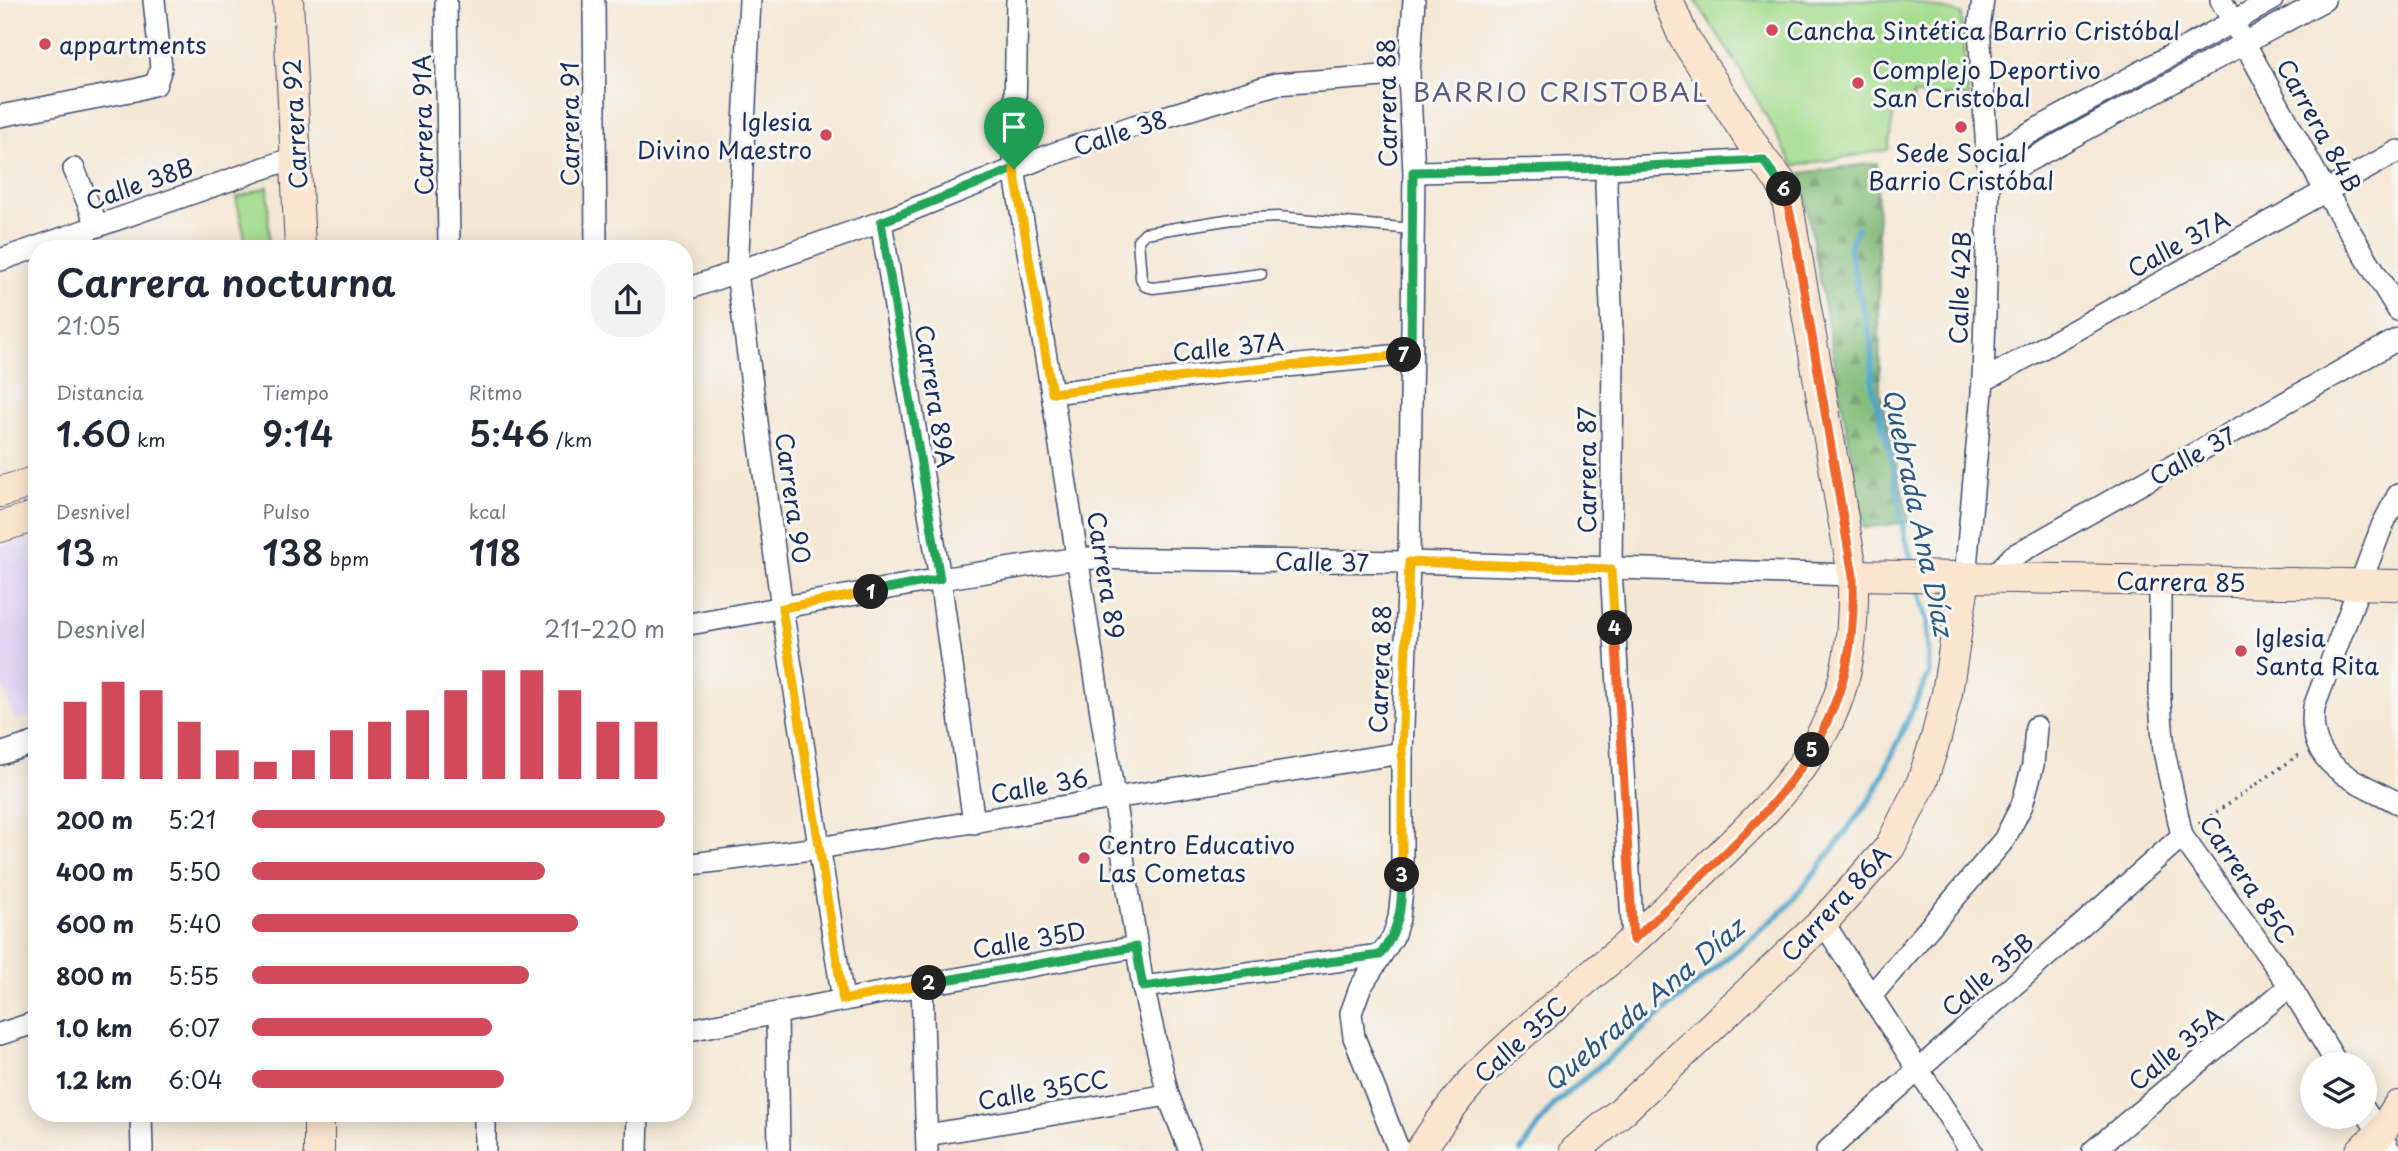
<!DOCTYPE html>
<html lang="es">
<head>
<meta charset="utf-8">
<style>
  :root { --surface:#fff; --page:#f2f2f3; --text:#1f2937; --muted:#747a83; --accent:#d1495b }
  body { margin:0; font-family:"Playpen Sans",sans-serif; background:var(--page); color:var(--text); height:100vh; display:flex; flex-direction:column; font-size:26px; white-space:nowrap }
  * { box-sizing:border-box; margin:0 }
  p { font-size:23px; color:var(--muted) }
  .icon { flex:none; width:38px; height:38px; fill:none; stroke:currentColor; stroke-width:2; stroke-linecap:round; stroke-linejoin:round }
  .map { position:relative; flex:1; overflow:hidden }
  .drawer { position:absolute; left:28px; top:240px; width:665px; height:882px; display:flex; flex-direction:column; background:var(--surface); border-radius:28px; box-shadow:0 4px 18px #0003 }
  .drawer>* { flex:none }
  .fabs { position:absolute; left:2300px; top:1052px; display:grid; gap:14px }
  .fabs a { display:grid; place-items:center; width:77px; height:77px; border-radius:50%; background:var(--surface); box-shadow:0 4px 18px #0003; font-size:35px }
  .pin { position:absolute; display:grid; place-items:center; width:60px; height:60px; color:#fff; margin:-72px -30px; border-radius:50% 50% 50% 0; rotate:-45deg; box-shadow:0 0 7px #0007 }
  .pin .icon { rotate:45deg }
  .km { position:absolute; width:35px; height:35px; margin:-18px; border-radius:50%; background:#222; color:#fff; font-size:19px; line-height:35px; text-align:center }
  .round { display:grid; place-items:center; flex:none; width:74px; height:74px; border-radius:28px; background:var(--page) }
  .headline { display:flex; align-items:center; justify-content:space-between; height:119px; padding:0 28px }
  h1 { font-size:38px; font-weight:600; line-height:52px }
  .metrics { display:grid; grid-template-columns:repeat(3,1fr); gap:10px; height:119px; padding:7px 28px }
  .metrics div { display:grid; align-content:center }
  .metrics b { font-size:35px; font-weight:600 }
  .metrics small { font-size:19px; font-weight:400 }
  .metrics p { font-size:19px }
  .chart { height:196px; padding:14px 28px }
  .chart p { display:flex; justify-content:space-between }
  .chart svg { width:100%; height:126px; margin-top:7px; stroke:var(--accent); stroke-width:6 }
  ul { padding:0 28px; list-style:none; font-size:23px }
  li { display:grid; grid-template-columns:112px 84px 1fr; align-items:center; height:52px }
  li i { height:18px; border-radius:9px; background:var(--accent) }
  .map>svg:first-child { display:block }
</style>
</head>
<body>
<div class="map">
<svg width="2398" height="1151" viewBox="0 0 2398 1151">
  <defs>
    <pattern id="forest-firs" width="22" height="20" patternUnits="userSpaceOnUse" patternTransform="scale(1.75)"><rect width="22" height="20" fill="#83bc79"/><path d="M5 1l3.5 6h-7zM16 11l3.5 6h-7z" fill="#6a9966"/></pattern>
  </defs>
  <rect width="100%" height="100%" fill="#f6f6f2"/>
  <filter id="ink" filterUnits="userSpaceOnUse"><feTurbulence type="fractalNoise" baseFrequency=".0143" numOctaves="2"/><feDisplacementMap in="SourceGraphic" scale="14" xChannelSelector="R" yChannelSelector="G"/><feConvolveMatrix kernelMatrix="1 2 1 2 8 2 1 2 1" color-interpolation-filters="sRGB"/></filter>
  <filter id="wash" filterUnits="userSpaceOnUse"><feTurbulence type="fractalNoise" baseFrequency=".00686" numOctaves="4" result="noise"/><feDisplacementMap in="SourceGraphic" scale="28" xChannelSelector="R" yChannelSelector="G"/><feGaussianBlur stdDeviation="1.57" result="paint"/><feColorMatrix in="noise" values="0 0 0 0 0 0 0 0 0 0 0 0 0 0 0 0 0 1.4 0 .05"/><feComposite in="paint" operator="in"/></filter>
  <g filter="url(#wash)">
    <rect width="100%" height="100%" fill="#f4e7d3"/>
    <path fill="#e0d4f4" d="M37 535V714L15 721 0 681V546Z"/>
    <g fill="#a4dd8e" stroke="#608676" stroke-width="2">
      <path d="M1695 0H1907L1961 14 1969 97 1913 95 1914 104 1895 103 1888 150 1794 166 1741 71Z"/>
      <path d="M268 187 269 248H247L236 198Z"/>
    </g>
    <path fill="url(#forest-firs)" stroke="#4f766c" stroke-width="2" d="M1877 163 1880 392 1909 522 1864 528 1801 173Z"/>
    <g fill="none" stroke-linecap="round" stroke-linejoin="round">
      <g stroke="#4ea4cb" stroke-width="6">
        <path d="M1857 228 1849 249 1871 342 1873 390 1893 464 1904 534 1914 569"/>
        <path d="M1521 1151 1553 1105 1784 910 1817 870 1874 794 1929 673 1927 621 1917 583"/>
      </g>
    </g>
  </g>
  <g filter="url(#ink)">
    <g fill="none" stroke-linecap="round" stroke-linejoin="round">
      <g stroke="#3c4b70" stroke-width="13">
        <path id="lane" d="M1261 274 1153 288 1145 286 1141 278 1138 240 1145 233 1232 219 1278 217 1413 229"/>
      </g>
      <g stroke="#3c4b70" stroke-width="24">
        <g id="street">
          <path d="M446 0 449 248"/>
          <path d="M594 0 596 248"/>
          <path d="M750 0 737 273 782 608 843 1000"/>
          <path d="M1017 0 1014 169 1052 393 1143 987 1168 1095 1190 1151"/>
          <path d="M2221 0 2326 192 2398 310"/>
          <path d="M0 116 135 90 156 84 161 68 154 0"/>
          <path d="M1986 157 2272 0"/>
          <path d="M1607 168 1606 186 1613 354 1611 569 1633 940"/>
          <path d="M74 169 97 225"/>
          <path d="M1414 172 1607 168 1763 160"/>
          <path d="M1989 182 2324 0"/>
          <path d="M881 222 940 579 974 823"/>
          <path d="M0 260 296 157"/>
          <path d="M684 290 881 222 1047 156 1134 126 1276 84 1409 74"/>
          <path d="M1983 381 2398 151"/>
          <path d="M1052 393 1226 372 1411 354"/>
          <path d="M2398 495 2382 526 2314 707C2306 767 2354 779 2398 803"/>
          <path d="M1965 578 1983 381 1989 182 1979 28 1983 0"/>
          <path d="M1991 579 2013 556 2398 339"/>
          <path d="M2160 581V703L2164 751 2182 836 2290 986 2337 1064"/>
          <path d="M684 625 940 579 1078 558 1409 562 1853 575"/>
          <path d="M0 754 37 742"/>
          <path d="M684 865 819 848 1114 798 1402 753"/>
          <path d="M1823 922 1971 1151"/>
          <path d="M922 985 927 1151"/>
          <path d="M1143 987 1380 955"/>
          <path d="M1871 996 2004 840 2022 805 2033 765 2036 727"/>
          <path d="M777 1014 779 1151"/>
          <path d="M684 1031 922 985 1136 947"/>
          <path d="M0 1034 37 1022"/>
          <path d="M2364 1109 2390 1151"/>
          <path d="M141 1113 142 1151"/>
          <path d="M927 1135 1168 1095"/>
          <path d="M485 1151V1113"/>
          <path d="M637 1151 638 1113"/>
          <path d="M1399 1151 1354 1037 1351 1013 1360 988 1393 937 1399 918 1402 890V753L1409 562 1414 172 1409 74 1414 0"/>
          <path d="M1827 1151 2182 836"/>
          <path d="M2093 1151 2290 986"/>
        </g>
      </g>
      <g stroke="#3c4b70" stroke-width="32">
        <g id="secondary">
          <path d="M288 0 300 248"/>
          <path d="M0 492 37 481"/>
          <path d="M0 527 37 516"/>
          <path d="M1853 575 2398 585"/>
          <path d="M319 1113V1151"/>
          <path d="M1420 1151C1436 1128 1452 1103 1471 1083 1520 1032 1577 988 1631 942 1659 917 1685 890 1711 864 1753 824 1797 782 1824 730 1850 682 1854 629 1853 575L1786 194 1780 181 1763 160 1683 36 1668 0"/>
          <path d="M1575 1151 1622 1111 1823 922 1890 847 1922 782 1936 738 1947 693 1965 578"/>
          <path d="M2361 1151 2380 1134 2398 1106"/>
        </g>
      </g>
      <path stroke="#3c4b70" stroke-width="3.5" stroke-dasharray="2 5" stroke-linecap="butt" d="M2199 824 2302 753"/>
      <use href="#lane" stroke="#fff" stroke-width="10"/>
      <use href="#street" stroke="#fff" stroke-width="21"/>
      <use href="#secondary" stroke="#fbe5cf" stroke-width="30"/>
    </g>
  </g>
  <g fill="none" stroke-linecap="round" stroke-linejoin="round" filter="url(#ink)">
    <g stroke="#fff" stroke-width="14">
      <path id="split-1" d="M871 592 940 579 881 222 1014 169"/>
    </g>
    <g stroke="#fff" stroke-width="14">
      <path id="split-2" d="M871 592 782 608 843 1000 929 983"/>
    </g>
    <g stroke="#fff" stroke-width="14">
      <path id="split-3" d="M929 983 1136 947 1143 987 1380 955C1400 928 1402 908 1402 875"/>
    </g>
    <g stroke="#fff" stroke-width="14">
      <path id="split-4" d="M1402 875V753L1409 562 1611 569 1615 628"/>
    </g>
    <g stroke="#fff" stroke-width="14">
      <path id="split-5" d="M1615 628 1633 940C1691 884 1772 818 1812 750"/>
    </g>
    <g stroke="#fff" stroke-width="14">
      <path id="split-6" d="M1784 189 1794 231 1853 576C1855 642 1847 691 1812 750"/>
    </g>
    <g stroke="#fff" stroke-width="14">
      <path id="split-7" d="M1404 355 1411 354 1413 172 1607 168 1763 160 1784 189"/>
    </g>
    <g stroke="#fff" stroke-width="14">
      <path id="split-8" d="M1014 169 1052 393 1226 372 1404 355"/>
    </g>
    <use href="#split-1" stroke="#22a559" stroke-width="9"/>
    <use href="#split-2" stroke="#f5b400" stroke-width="9"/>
    <use href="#split-3" stroke="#22a559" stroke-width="9"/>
    <use href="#split-4" stroke="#f5b400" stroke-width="9"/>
    <use href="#split-5" stroke="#f0652b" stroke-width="9"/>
    <use href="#split-6" stroke="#f0652b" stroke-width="9"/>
    <use href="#split-7" stroke="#22a559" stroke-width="9"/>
    <use href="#split-8" stroke="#f5b400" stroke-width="9"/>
  </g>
  <g fill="#d1495b" stroke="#f6f6f2" stroke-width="2.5">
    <circle cx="1772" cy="30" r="7"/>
    <circle cx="45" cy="44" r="7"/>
    <circle cx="1858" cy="83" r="7"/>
    <circle cx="1961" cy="127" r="7"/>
    <circle cx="826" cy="135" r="7"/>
    <circle cx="2241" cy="651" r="7"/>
    <circle cx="1084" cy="858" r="7"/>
  </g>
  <g text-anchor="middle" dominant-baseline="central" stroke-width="6" stroke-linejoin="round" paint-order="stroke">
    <g font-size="24" fill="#1b2f5e" stroke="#f6f6f2" text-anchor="start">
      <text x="1786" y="30">Cancha Sintética Barrio Cristóbal</text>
      <text x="59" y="44">appartments</text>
      <text x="1872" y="69">Complejo Deportivo<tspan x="1872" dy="28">San Cristobal</tspan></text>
      <text x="812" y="121" text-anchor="end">Iglesia<tspan x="812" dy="28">Divino Maestro</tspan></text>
      <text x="1961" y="152" text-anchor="middle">Sede Social<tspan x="1961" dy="28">Barrio Cristóbal</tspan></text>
      <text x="2255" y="637">Iglesia<tspan x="2255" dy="28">Santa Rita</tspan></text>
      <text x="1098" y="844">Centro Educativo<tspan x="1098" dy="28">Las Cometas</tspan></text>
    </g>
    <g font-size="24" fill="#1b2f5e" stroke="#f6f6f2">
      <text transform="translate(1386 103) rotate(-91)">Carrera 88</text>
      <text transform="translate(294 124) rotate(-93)">Carrera 92</text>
      <text transform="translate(569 124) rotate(-90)">Carrera 91</text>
      <text transform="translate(422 125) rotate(-91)">Carrera 91A</text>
      <text transform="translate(2320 125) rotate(61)">Carrera 84B</text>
      <text transform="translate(1120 132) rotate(-18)">Calle 38</text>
      <text transform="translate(139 183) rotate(-19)">Calle 38B</text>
      <text transform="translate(2178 243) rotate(-29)">Calle 37A</text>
      <text transform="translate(1959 288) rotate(-88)">Calle 42B</text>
      <text transform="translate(1228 346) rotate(-6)">Calle 37A</text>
      <text transform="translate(936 396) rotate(81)">Carrera 89A</text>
      <text transform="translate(2192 455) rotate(-29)">Calle 37</text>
      <text transform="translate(1586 470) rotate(-90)">Carrera 87</text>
      <text transform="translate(794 498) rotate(82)">Carrera 90</text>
      <text transform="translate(1322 561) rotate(1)">Calle 37</text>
      <text transform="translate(1107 575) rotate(81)">Carrera 89</text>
      <text transform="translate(2181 581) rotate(1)">Carrera 85</text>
      <text transform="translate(1379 669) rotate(-88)">Carrera 88</text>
      <text transform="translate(1039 785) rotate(-10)">Calle 36</text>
      <text transform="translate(2248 879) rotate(56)">Carrera 85C</text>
      <text transform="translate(1835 903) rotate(-47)">Carrera 86A</text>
      <text transform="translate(1029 939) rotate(-10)">Calle 35D</text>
      <text transform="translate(1987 974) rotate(-41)">Calle 35B</text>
      <text transform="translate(1520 1039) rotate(-42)">Calle 35C</text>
      <text transform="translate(2175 1048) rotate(-40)">Calle 35A</text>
      <text transform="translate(1043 1089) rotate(-10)">Calle 35CC</text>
    </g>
    <g font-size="26" letter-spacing="2" fill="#5d5a83" stroke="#f6f6f2">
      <text x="1561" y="91">BARRIO CRISTOBAL</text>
    </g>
    <g font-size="26" font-style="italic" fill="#2d5884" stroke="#f6f6f2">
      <text transform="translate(1919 512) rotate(78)">Quebrada Ana Díaz</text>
      <text transform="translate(1643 1004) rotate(-40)">Quebrada Ana Díaz</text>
    </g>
  </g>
</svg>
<div class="fabs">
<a><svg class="icon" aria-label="layers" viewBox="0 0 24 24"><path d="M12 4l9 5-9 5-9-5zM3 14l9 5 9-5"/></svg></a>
</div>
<div class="pin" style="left:1014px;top:169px;background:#1e9e55"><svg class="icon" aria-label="arrive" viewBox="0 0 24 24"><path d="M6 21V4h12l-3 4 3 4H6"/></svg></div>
<b class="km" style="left:871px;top:592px">1</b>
<b class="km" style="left:929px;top:983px">2</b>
<b class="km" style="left:1402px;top:875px">3</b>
<b class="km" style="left:1615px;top:628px">4</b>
<b class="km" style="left:1812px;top:750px">5</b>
<b class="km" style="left:1784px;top:189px">6</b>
<b class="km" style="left:1404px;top:355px">7</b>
<section class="drawer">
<div class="headline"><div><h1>Carrera nocturna</h1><p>21:05</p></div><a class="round"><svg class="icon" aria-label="share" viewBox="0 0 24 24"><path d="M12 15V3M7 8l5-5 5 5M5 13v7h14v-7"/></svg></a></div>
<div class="metrics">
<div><p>Distancia</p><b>1.60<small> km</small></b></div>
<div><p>Tiempo</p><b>9:14</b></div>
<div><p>Ritmo</p><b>5:46<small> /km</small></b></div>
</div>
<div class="metrics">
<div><p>Desnivel</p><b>13<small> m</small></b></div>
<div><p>Pulso</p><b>138<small> bpm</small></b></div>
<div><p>kcal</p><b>118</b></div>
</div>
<div class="chart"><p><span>Desnivel</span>211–220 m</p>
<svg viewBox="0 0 160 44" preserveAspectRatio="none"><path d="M5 44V17M15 44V10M25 44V13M35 44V24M45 44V34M55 44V38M65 44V34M75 44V27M85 44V24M95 44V20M105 44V13M115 44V6M125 44V6M135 44V13M145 44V24M155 44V24"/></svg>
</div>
<ul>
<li><b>200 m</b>5:21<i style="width:100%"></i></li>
<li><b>400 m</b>5:50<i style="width:71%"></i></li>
<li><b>600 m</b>5:40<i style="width:79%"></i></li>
<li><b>800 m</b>5:55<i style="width:67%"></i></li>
<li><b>1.0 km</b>6:07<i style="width:58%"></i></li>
<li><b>1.2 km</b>6:04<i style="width:61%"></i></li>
</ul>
</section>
</div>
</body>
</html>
